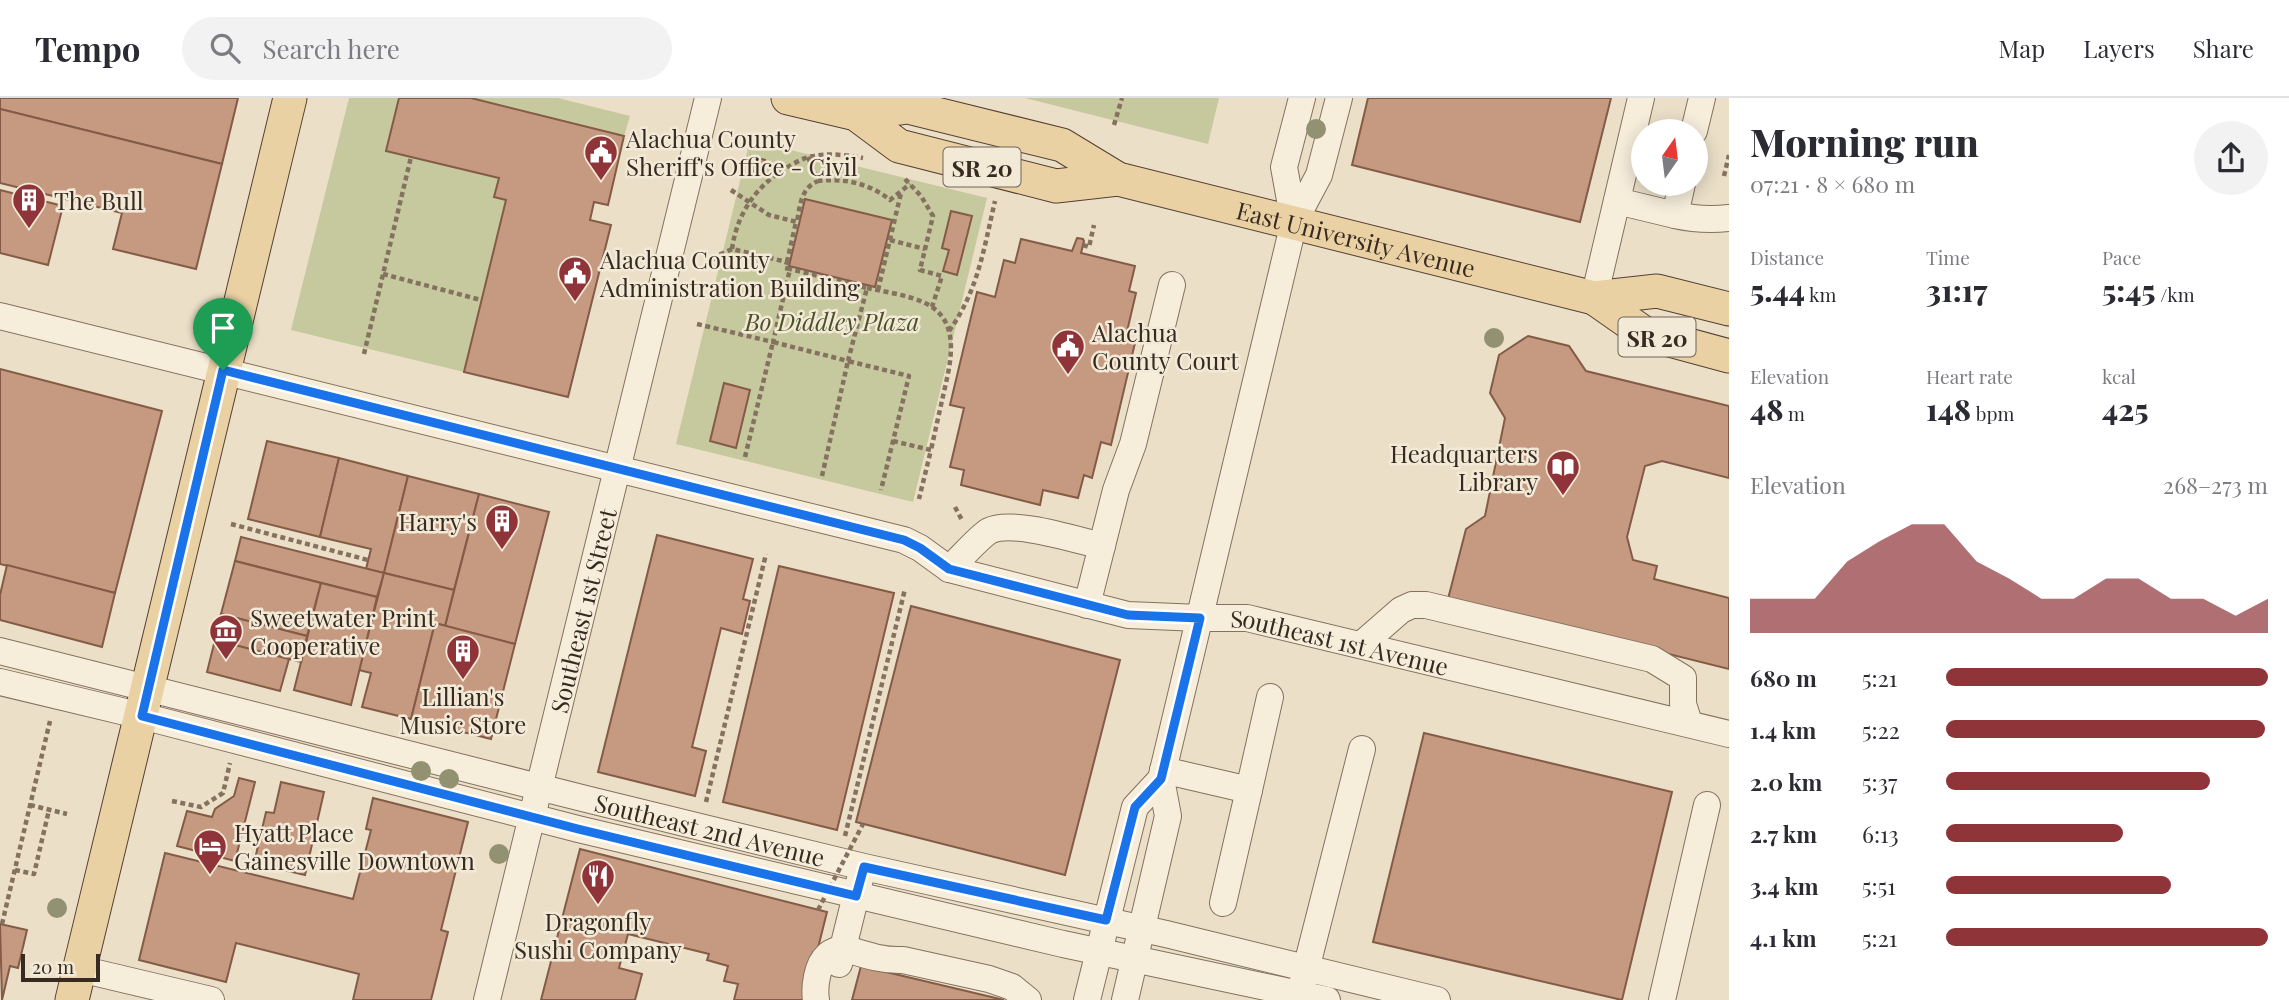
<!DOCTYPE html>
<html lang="en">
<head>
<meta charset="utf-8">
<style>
  :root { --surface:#fff; --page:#f2f2f3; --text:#2b2b33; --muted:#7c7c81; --line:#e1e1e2; --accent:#8f3439 }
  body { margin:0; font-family:"Playfair Display",serif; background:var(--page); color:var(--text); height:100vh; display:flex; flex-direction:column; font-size:26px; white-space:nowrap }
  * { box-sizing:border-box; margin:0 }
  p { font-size:23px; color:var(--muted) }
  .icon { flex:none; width:38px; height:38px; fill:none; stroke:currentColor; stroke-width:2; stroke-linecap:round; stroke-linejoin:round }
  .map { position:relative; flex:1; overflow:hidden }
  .details { display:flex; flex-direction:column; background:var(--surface); width:560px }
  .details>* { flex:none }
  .needle { width:46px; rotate:14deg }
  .controls { position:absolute; left:1631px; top:21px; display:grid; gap:14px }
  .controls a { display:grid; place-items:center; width:77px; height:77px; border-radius:50%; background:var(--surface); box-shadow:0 4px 18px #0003; font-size:35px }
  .scale { position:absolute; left:21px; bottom:18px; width:79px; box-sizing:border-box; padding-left:7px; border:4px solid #372a21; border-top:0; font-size:19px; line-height:24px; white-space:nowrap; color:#372a21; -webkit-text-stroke:5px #f3e9d7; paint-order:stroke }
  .pin { position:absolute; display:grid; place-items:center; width:60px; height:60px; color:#fff; margin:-72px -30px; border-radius:50% 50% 50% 0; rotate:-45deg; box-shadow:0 0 7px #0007 }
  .pin .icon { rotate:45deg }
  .round { display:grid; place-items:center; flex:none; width:74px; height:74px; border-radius:37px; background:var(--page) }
  .summary { display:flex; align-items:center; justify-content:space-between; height:119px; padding:0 21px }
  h1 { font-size:38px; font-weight:800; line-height:52px }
  .stats { display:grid; grid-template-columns:repeat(3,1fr); gap:10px; height:119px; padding:7px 21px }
  .stats div { display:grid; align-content:center }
  .stats b { font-size:30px; font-weight:800 }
  .stats small { font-size:19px; font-weight:400 }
  .stats p { font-size:19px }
  .chart { height:196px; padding:14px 21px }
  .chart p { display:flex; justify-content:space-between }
  .chart svg { width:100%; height:126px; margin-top:7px; fill:var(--accent); opacity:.7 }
  ul { padding:0 21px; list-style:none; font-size:23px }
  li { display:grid; grid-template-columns:112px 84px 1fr; align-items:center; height:52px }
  li i { height:18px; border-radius:9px; background:var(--accent) }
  header { display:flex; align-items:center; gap:42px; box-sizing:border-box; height:98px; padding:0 35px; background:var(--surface); border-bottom:2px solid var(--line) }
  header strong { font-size:33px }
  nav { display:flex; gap:38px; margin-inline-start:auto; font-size:24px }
  .search { width:490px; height:63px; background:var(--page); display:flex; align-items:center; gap:18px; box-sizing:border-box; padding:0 24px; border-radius:38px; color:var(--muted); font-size:26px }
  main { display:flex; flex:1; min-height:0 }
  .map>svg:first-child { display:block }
</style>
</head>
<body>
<header>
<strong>Tempo</strong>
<div class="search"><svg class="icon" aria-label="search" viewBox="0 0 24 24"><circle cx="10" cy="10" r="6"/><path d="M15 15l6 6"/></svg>Search here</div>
<nav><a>Map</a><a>Layers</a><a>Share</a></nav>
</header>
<main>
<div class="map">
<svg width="1729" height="902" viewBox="0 0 1729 902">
  <rect width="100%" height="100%" fill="#ebdfc8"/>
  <g fill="#c6c89d">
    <path d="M349 0H399L386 53 499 80 494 99 506 102 464 274 291 232Z"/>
    <path d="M471 0H558L630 18 624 38Z"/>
    <path d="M1025 0H1219L1208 46Z"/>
    <path d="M750 42 987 100 913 404 676 346Z"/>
  </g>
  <g fill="#c69a81" stroke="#835b46" stroke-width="2">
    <path d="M0 0H238L222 66 0 11Z"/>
    <path d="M399 0H471L624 38 608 107 594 104 590 122 611 127 568 299 464 274 506 102 494 99 499 80 386 53Z"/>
    <path d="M1368 0H1611L1580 124 1352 67Z"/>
    <path d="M0 11 222 66 196 171 113 151 122 115 0 85Z"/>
    <path d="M751 58 765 62 762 75 748 72Z"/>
    <path d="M0 92 63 108 48 167 0 155Z"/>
    <path d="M805 101 892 122 875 189 789 168Z"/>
    <path d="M951 113 972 118 957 177 943 173 949 152 942 150Z"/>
    <path d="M1077 140 1083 141 1084 143 1081 155 1135 168 1129 193 1136 195 1125 242 1135 245 1111 347 1101 344 1092 380 1084 377 1078 400 1043 392 1040 407 961 387 964 372 950 369 964 310 950 307 977 194 995 199 1004 162 1015 165 1021 141 1072 153Z"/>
    <path d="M1528 238 1569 248 1586 273 1729 308V380L1662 363 1645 368 1627 439 1633 462 1657 468 1654 481 1729 500V571L1448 501 1466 431 1485 418 1505 320 1490 295 1499 257Z"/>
    <path d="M0 271 162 313 115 495 0 466Z"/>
    <path d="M724 285 750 292 736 350 710 343Z"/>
    <path d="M267 343 339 360 320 439 248 421Z"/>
    <path d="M339 360 408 378 384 475 366 471 371 451 320 439Z"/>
    <path d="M408 378 479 396 454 492 384 475Z"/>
    <path d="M479 396 549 414 515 546 445 528Z"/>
    <path d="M657 437 753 461 743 501 750 503 742 536 721 530 692 649 706 653 695 698 598 674Z"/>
    <path d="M241 439 384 475 377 499 235 463Z"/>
    <path d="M235 463 321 485 307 538 221 516Z"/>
    <path d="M7 467 115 495 102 549 0 522V497Z"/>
    <path d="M779 468 894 495 837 732 723 704Z"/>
    <path d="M384 475 454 492 445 528 435 525 411 621 362 609 371 575 359 572Z"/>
    <path d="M321 485 377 499 351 607 294 592Z"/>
    <path d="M911 508 1120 562 1065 777 856 724Z"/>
    <path d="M221 516 307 538 301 564 215 542Z"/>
    <path d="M435 525 515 546 491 641 411 621Z"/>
    <path d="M215 542 289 561 280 593 207 574Z"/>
    <path d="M1424 635 1672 694 1622 902 1373 844Z"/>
    <path d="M239 680 255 684 235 763 177 748 187 713 212 719 215 711 234 698Z"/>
    <path d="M281 684 324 694 305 777 254 765 266 714 274 715Z"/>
    <path d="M373 700 468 724 441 832 448 834 431 902H353L359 876 236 845 226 884 139 862 165 755 353 801 371 732 366 731Z"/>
    <path d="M580 751 827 814 805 902H734L738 886 724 883 728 868 707 862 709 856 628 836 619 870 642 876 635 902H541Z"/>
    <path d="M0 826 27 832 18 870 10 868 2 902Z"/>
    <path d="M861 868 1004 902H852Z"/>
  </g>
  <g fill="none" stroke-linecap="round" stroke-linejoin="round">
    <g stroke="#85715f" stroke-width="28">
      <g id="minor">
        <path d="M1694 33 1702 0"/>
        <path d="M1617 103 1675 117 1682 86"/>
        <path d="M1675 117C1693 121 1710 122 1729 120"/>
        <path d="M1294 124 1284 69 1302 0"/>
        <path d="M1594 200 1641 0"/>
        <path id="s1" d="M0 218 904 442 920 450 949 471 1128 517 1200 520H1247L1729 636"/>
        <path d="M949 471C959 462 979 439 989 433 1012 421 1076 442 1102 448"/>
        <path d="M1087 507 1116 392 1133 346 1172 187"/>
        <path d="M1362 546 1401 512 1412 507H1426L1652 561 1683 580V606L1689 625"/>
        <path id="s2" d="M0 553 586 701 864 769 1166 836 1437 902"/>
        <path d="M0 584 142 618 578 731 1063 846 1327 902"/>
        <path d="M1163 672 1249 692 1270 599"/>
        <path d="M1223 805 1249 692"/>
        <path d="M839 866 860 781"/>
        <path d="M80 871 211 902"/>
        <path d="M1303 883 1362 651"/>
        <path id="s3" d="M487 902 708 0"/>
        <path d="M816 902C814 889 817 867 827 858 831 853 838 852 843 850 863 856 881 863 903 862L989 881 1012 889 1028 902"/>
        <path d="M1087 902 1135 709 1161 681"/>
        <path d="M1125 902 1168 718 1161 681 1294 124 1319 77 1339 0"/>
        <path d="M1662 902 1707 707"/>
      </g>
    </g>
    <g stroke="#544032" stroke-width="35">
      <g id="major">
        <path d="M788 0 856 16 899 48 1056 88 1118 81"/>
        <path id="s4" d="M856 16 908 9 1062 47 1118 81 1594 200 1657 193 1729 211"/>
        <path d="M1594 200 1644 235 1729 258"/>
        <path d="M72 902 290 0"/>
      </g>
    </g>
    <g stroke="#85715f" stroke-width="4.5" stroke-dasharray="5 3.5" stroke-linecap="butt">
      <path d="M1114 27 1122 0"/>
      <path d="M808 59 818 83C844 80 869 85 890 102L910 86"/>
      <path d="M1724 78 1729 57"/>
      <path d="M905 81 921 98 933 118 920 172 942 178 932 209"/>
      <path d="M731 92 769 117 797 124C800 107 801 90 818 83"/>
      <path d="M890 142 925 151"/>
      <path d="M1083 147 1089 149 1094 127"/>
      <path d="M732 151C737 116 755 90 784 71 793 66 804 59 814 58 830 55 847 57 863 60"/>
      <path d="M787 164 796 124"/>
      <path d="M383 176 481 202"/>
      <path d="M867 190C886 194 908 197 925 205 963 223 950 267 943 298 939 316 935 334 931 352"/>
      <path d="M878 192 901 95"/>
      <path d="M697 226 773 244 790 171 785 170 787 164 732 151 719 157 710 173"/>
      <path d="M949 233C978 193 984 150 995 103"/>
      <path d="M364 256 411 59"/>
      <path d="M893 343 931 352 919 401"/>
      <path d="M745 359 773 244 848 263 867 190 790 171"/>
      <path d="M822 378 848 263 909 278 881 392"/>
      <path d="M955 409 963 424"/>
      <path d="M231 426 368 462"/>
      <path d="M172 703 201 709 223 695 230 665"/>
      <path d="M706 704 766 456"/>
      <path d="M30 707 67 716"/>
      <path d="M845 738 905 491"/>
      <path d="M15 772 34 776 49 712"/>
      <path d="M2 826 50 623"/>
    </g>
    <use href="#minor" stroke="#f6eddb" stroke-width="26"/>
    <use href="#major" stroke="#ead1a4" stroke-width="33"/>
    <path stroke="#85715f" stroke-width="4.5" stroke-dasharray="5 3.5" stroke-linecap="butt" d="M818 812 863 726"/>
  </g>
  <g fill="#929171">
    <circle cx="1316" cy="31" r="10"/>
    <circle cx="1494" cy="240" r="10"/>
    <circle cx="421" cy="673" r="10"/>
    <circle cx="449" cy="681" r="10"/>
    <circle cx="499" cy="756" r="10"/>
    <circle cx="57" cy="810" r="10"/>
  </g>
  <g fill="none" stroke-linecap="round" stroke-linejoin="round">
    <g stroke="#fff" stroke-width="14">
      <path id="route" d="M223 272 904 442 920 450 949 471 1128 517 1200 520 1161 681 1135 709 1106 822 864 769 856 798 578 731 142 618Z"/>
    </g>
    <use href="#route" stroke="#1a73e8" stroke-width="9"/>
  </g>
  <defs>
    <g id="civic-pin" transform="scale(1.75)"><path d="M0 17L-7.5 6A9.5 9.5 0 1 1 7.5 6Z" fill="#8f3439" stroke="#f3e9d7"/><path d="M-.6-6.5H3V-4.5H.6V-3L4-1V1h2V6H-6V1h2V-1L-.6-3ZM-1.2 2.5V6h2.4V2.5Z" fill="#fff"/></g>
    <g id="building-pin" transform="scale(1.75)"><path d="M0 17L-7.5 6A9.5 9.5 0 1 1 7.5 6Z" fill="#8f3439" stroke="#f3e9d7"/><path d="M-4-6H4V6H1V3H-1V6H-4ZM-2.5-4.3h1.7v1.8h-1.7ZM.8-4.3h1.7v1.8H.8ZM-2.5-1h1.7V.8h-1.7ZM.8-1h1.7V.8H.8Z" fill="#fff"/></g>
    <g id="library-pin" transform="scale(1.75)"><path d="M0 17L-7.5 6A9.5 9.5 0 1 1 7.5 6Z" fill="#8f3439" stroke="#f3e9d7"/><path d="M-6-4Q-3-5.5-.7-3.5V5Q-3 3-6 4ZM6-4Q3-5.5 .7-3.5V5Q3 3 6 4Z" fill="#fff"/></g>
    <g id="museum-pin" transform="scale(1.75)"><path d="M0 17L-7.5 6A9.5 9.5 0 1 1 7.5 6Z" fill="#8f3439" stroke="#f3e9d7"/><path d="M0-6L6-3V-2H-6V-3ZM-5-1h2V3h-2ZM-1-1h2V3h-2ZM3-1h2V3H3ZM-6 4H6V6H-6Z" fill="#fff"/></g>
    <g id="hotel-pin" transform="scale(1.75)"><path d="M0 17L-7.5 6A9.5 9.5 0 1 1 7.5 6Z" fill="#8f3439" stroke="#f3e9d7"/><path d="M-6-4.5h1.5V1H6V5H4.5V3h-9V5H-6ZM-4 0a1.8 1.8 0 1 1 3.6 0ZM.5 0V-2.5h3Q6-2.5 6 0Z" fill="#fff"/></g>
    <g id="restaurant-pin" transform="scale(1.75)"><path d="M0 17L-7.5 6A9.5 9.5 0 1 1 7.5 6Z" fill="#8f3439" stroke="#f3e9d7"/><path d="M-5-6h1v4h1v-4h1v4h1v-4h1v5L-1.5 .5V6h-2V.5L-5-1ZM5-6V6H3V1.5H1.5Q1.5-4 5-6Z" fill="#fff"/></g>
  </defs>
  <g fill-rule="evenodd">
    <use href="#civic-pin" x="601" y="54"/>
    <use href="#building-pin" x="29" y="102"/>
    <use href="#civic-pin" x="575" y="175"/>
    <use href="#civic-pin" x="1068" y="248"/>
    <use href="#library-pin" x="1563" y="369"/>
    <use href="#building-pin" x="502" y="423"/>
    <use href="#museum-pin" x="226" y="533"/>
    <use href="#building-pin" x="463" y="553"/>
    <use href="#hotel-pin" x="210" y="748"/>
    <use href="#restaurant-pin" x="598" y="778"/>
  </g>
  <g text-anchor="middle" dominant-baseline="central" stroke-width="5" stroke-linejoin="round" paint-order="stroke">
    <g fill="#f3e9d7" stroke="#6f6358" stroke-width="2">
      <rect x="943.5" y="49.5" width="77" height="39" rx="5"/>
      <rect x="1618.5" y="219.5" width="77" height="39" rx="5"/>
    </g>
    <g font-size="23" font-weight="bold" fill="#372a21">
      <text x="982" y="69">SR 20</text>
      <text x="1657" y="239">SR 20</text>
    </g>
    <g font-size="24" fill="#372a21" stroke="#f3e9d7" text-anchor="start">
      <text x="626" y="40">Alachua County<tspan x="626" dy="28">Sheriff's Office - Civil</tspan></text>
      <text x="54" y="102">The Bull</text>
      <text x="600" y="161">Alachua County<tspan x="600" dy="28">Administration Building</tspan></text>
      <text x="1092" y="234">Alachua<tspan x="1092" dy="28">County Court</tspan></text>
      <text x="1538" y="355" text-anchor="end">Headquarters<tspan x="1538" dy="28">Library</tspan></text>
      <text x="477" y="423" text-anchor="end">Harry's</text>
      <text x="250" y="519">Sweetwater Print<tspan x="250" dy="28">Cooperative</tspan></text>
      <text x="463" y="598" text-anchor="middle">Lillian's<tspan x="463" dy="28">Music Store</tspan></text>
      <text x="234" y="734">Hyatt Place<tspan x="234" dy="28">Gainesville Downtown</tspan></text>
      <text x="598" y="823" text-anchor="middle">Dragonfly<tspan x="598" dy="28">Sushi Company</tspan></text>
    </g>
    <g font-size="24" fill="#372a21" stroke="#f3e9d7">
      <text stroke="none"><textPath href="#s4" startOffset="522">East University Avenue</textPath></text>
      <text stroke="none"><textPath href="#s3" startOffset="401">Southeast 1st Street</textPath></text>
      <text stroke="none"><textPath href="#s1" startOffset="1384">Southeast 1st Avenue</textPath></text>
      <text stroke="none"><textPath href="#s2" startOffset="732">Southeast 2nd Avenue</textPath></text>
    </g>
    <g font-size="24" font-style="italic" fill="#4a5229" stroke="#f3e9d7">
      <text x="832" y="223">Bo Diddley Plaza</text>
    </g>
  </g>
</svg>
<div class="controls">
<a><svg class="needle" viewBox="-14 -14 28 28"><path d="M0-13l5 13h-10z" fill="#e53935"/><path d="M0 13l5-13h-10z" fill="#7c7c81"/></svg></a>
</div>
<div class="scale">20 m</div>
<div class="pin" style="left:223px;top:272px;background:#1e9e55"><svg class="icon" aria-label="arrive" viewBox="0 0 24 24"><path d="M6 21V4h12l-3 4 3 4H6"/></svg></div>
</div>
<section class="details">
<div class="summary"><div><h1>Morning run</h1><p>07:21 · 8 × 680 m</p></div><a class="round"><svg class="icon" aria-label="share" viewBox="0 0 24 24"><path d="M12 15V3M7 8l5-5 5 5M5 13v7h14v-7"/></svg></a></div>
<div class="stats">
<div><p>Distance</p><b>5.44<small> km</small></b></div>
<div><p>Time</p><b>31:17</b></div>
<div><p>Pace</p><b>5:45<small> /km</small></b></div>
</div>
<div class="stats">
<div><p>Elevation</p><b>48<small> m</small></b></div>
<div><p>Heart rate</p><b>148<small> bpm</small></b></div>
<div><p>kcal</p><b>425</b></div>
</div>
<div class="chart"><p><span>Elevation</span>268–273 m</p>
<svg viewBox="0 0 160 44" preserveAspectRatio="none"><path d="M0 44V32L10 32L20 32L30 19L40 12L50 6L60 6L70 19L80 25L90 32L100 32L110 25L120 25L130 32L140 32L150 38L160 32V44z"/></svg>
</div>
<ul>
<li><b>680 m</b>5:21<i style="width:100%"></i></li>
<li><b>1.4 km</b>5:22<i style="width:99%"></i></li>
<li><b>2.0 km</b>5:37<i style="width:82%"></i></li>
<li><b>2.7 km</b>6:13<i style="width:55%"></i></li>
<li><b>3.4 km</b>5:51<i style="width:70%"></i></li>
<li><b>4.1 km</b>5:21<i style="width:100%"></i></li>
</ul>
</section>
</main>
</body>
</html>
